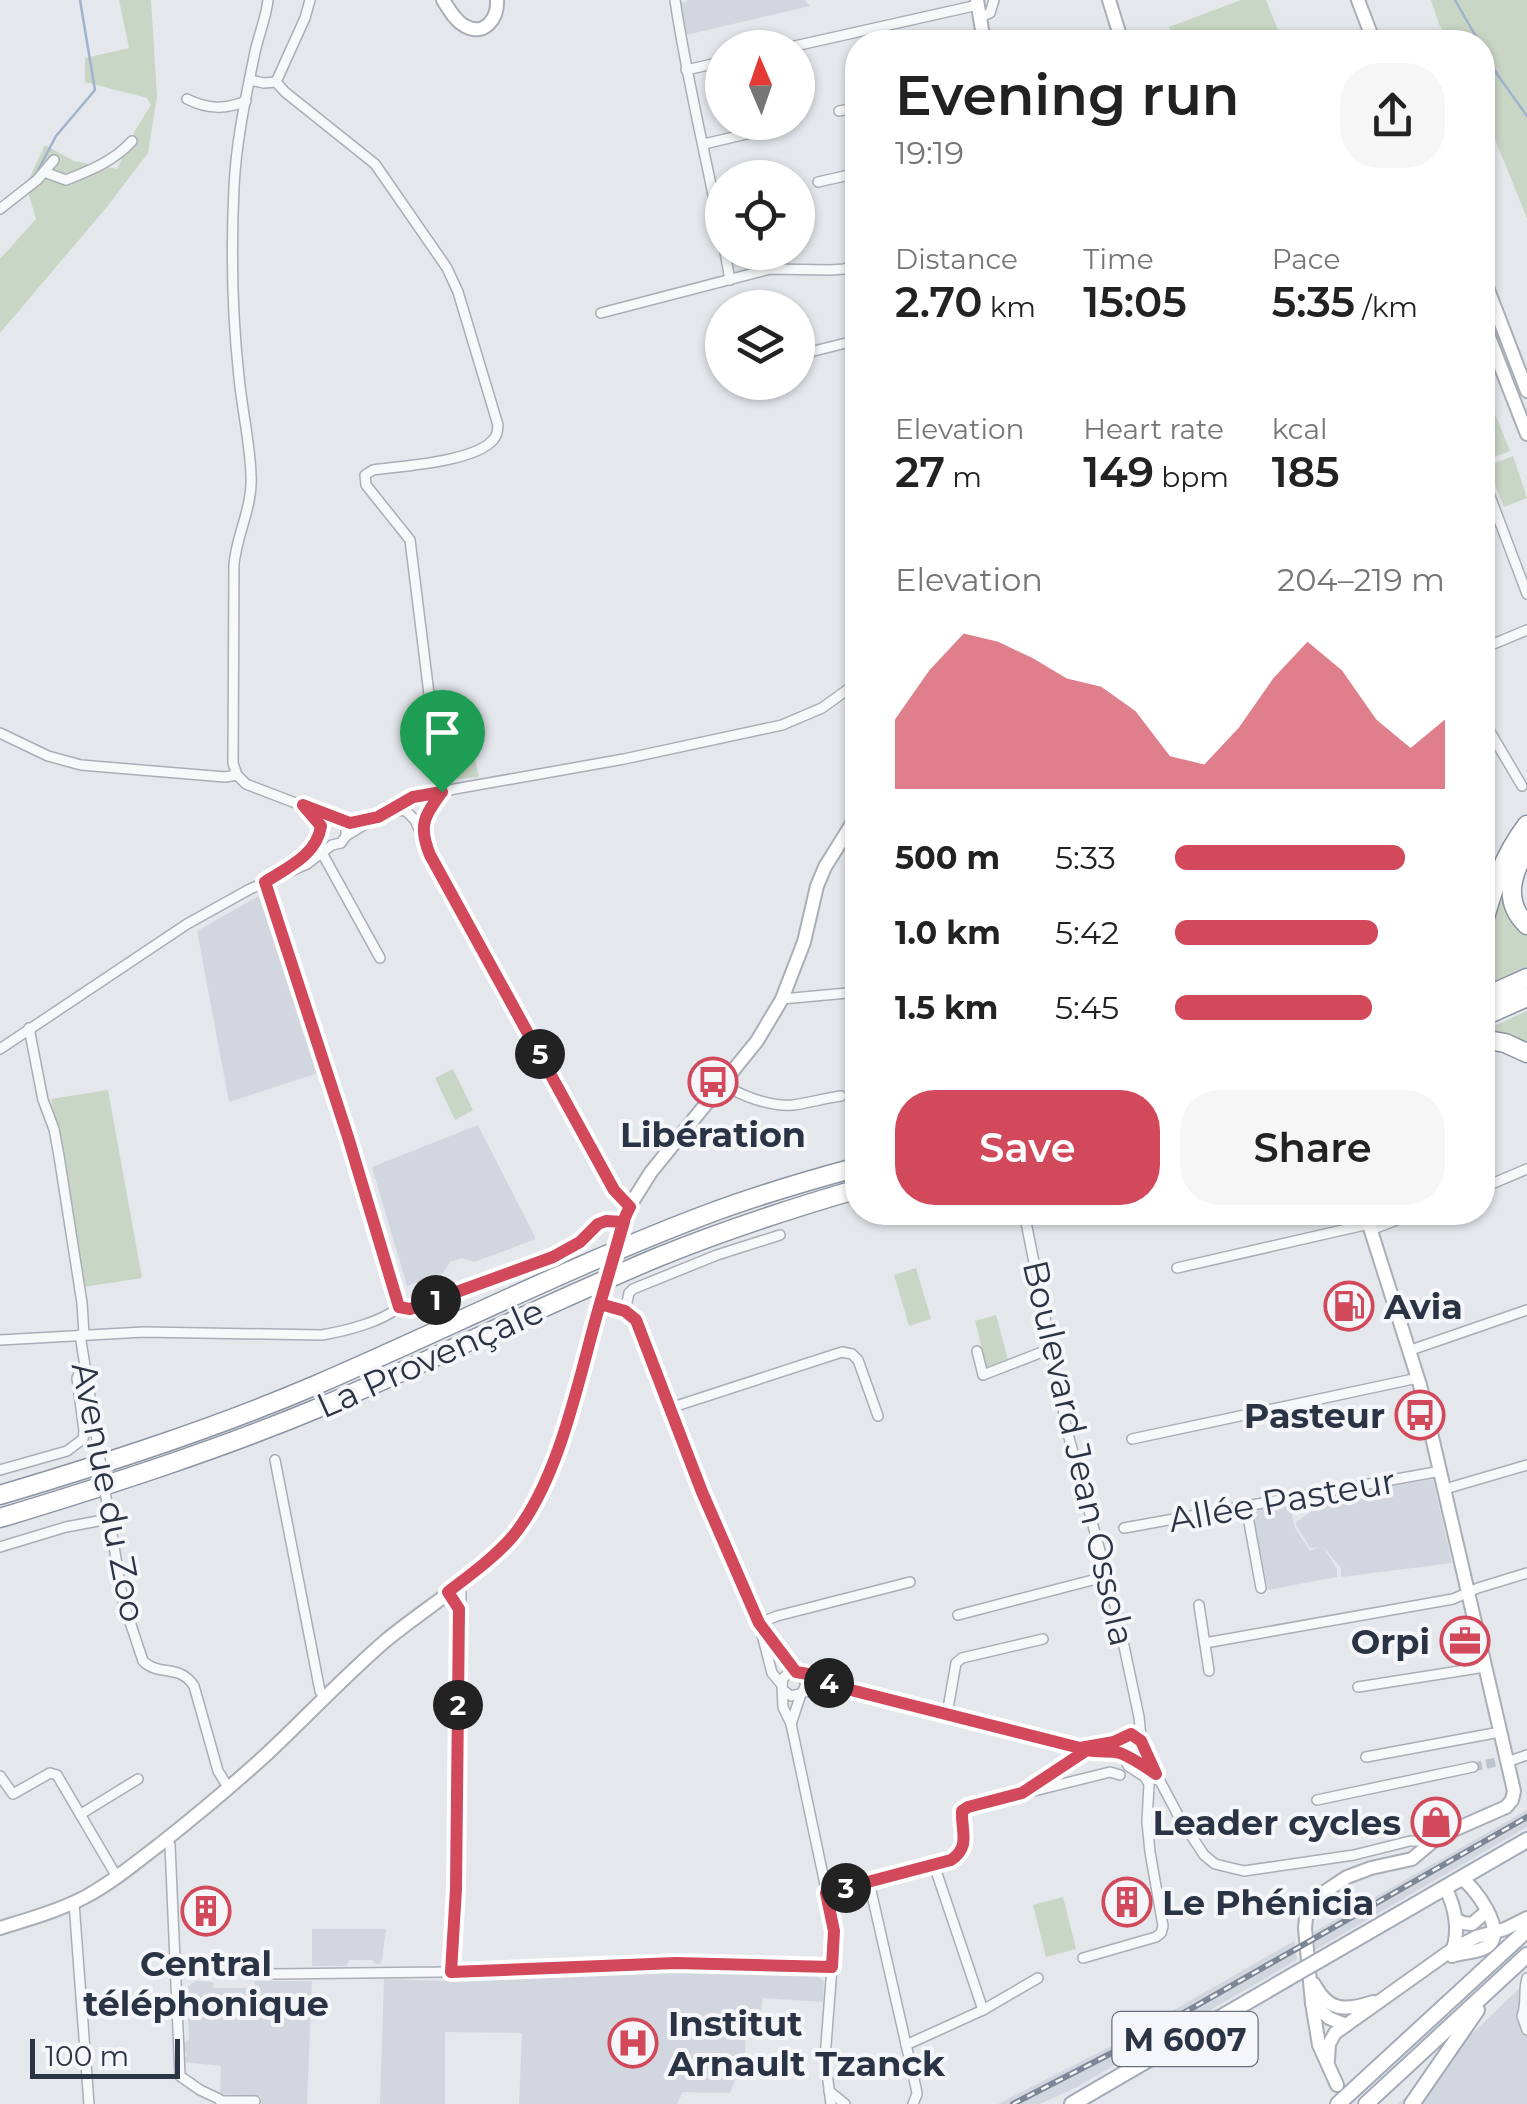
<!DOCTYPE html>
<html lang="en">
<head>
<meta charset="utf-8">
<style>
  :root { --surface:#fff; --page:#f6f6f6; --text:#222; --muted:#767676; --accent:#d1495b }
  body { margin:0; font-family:Montserrat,sans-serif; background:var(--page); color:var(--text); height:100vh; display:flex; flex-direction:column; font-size:38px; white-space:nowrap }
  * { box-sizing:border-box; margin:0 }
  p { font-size:32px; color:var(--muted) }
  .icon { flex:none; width:55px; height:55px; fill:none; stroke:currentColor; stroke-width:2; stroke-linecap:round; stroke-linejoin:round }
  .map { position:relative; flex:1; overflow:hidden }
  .side { position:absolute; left:845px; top:30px; width:650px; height:1195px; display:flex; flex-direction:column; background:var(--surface); border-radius:40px; box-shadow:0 2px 8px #0004 }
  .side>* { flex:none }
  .needle { width:65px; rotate:358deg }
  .fabs { position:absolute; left:705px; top:30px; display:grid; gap:20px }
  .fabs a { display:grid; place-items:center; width:110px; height:110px; border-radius:50%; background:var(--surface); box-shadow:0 2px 8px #0004; font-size:50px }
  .scale { position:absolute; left:30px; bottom:25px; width:150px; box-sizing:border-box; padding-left:10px; border:5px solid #2b3445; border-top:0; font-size:28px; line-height:35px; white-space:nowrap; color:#2b3445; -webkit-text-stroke:8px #f4f6f9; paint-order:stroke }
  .pin { position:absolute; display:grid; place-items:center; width:85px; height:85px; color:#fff; margin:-102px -42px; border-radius:50% 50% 50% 0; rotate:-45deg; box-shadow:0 0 10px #0007 }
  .pin .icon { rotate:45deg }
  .km { position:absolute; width:50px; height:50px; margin:-25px; border-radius:50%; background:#222; color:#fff; font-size:28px; line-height:50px; text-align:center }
  .round { display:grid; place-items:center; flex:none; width:105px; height:105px; border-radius:40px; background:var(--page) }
  .head { display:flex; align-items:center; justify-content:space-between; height:170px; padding:0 50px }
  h1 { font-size:55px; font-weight:600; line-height:75px }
  .metrics { display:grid; grid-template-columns:repeat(3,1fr); gap:15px; height:170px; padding:10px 50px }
  .metrics div { display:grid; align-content:center }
  .metrics b { font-size:42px; font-weight:600 }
  .metrics small { font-size:28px; font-weight:400 }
  .metrics p { font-size:28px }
  .chart { height:280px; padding:20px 50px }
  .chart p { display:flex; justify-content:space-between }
  .chart svg { width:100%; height:180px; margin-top:10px; fill:var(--accent); opacity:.7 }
  .primary-button { display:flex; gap:20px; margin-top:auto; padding:20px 50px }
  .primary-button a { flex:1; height:115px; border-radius:40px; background:var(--accent); color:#fff; font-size:40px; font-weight:600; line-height:115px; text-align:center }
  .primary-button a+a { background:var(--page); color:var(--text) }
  ul { padding:0 50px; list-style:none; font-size:32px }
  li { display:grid; grid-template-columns:160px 120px 1fr; align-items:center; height:75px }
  li i { height:25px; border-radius:12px; background:var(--accent) }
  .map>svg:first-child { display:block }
</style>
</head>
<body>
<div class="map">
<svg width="1527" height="2104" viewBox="0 0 1527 2104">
  <rect width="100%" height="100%" fill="#e4e7ec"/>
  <g fill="#d2d6de">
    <path d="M689 0H805L810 6 686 35 681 3Z"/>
    <path d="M259 896 321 1072 229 1102 197 931Z"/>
    <path d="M478 1125 536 1239 474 1262 462 1258 450 1262 443 1273 407 1286 372 1167Z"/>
    <path d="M1433 1479 1452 1563 1341 1577V1568L1322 1545 1337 1569V1577L1268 1590 1251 1509 1289 1502 1295 1528 1310 1551 1319 1547 1310 1548 1295 1523 1334 1496Z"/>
    <path d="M1527 1810V1827L1315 1950 1314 1932Z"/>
    <path d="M312 1929H386L382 1960 380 1964H376L372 1960H350L346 1966H312Z"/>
    <path d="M1294 1941 1297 1960 1077 2087 1040 2104H998L1113 2045Z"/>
    <path d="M674 1970 814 1973 824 1982 823 2002 763 1998 757 2029 746 2028 745 2053 730 2093 683 2092 677 2104H519L522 2033 445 2032V2104H380L384 1979 449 1981Z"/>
    <path d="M196 1981 213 1982 214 1988H255L254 1981H312L307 2104H261V2096L220 2094 221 2066 184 2062 187 2054 184 2051 183 2044 189 2040 187 1987Z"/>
    <path d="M1527 1981V2104H1398Z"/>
  </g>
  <g fill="#c9d6c5">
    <path d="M119 0H151L157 96 148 153 106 208 0 333V259L36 219 26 185 45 145 74 161 117 169 136 129 151 105 147 98 85 82V58L129 48Z"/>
    <path d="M1241 0H1266L1283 42H1174L1169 27Z"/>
    <path d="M1431 0H1527V218L1483 110 1482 42H1450L1439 24Z"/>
    <path d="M1493 409 1510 451 1489 459 1483 442V413Z"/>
    <path d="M1513 456 1527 498 1504 507 1487 466Z"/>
    <path d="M473 749 479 777 458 779 447 774 445 752Z"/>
    <path d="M1500 882 1503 887 1504 900 1527 932V967L1483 987V945Z"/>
    <path d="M1527 1011V1046L1485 1030Z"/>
    <path d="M453 1069 473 1110 455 1120 435 1078Z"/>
    <path d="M108 1090 142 1278 83 1287 51 1099Z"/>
    <path d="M916 1268 931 1319 909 1326 894 1275Z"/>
    <path d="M996 1315 1008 1360 987 1368 975 1321Z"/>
    <path d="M1063 1897 1076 1949 1046 1957 1033 1905Z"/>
  </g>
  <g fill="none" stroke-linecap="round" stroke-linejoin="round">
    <g stroke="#9fb4cc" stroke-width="2.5">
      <path d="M1455 0 1479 42"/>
      <path d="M1482 49 1497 74 1527 116"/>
      <path d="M36 174 56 136 95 90 80 0"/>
    </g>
    <path stroke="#bfc3cb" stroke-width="9" stroke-dasharray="9 4.5" stroke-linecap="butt" d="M1473 1767 1497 1762"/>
    <g stroke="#a9aeb7" stroke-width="12">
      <g id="street">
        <path d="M675 0C687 81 707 160 722 240"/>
        <path d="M981 17 990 13 994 0"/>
        <path d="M786 48 978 5"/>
        <path d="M686 70 722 62"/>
        <path d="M250 80 264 83 276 82"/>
        <path d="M276 82 285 92 375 164 447 268 458 292 498 425C497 432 498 434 493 440 474 462 401 466 373 470L365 475 366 485 410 540 441 791"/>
        <path d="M276 82 305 18 310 0"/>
        <path d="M187 99C207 109 225 110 246 101"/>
        <path d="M839 111 858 107"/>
        <path d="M704 144 776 127"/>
        <path d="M44 172 66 180C91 170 114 161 132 141"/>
        <path d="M818 182 858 173"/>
        <path d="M0 209 37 180 54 160"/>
        <path d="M725 252 730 280"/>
        <path d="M601 313 770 269 831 270 844 269 858 264"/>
        <path d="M798 355 858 340"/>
        <path d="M1482 475 1527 594"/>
        <path d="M1491 645 1527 630"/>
        <path d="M1482 718 1522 786"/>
        <path d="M0 733 48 756 81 765 225 777 237 775 246 784 340 820 346 826V836"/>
        <path d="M237 775 233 763 234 564C237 533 253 507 251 475 250 442 242 410 239 377 232 314 231 251 234 187 236 142 246 96 255 52 259 34 266 18 268 0"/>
        <path d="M393 810 406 811 415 820 430 855 614 1189 629 1207"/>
        <path d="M422 834 426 816 441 791"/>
        <path d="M322 853 380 958"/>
        <path d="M284 870C312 851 311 853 323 822L337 818"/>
        <path d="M265 882 353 1152 399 1307"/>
        <path d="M782 999 858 992"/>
        <path d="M29 1028 43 1100 54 1129 59 1156 82 1303 84 1334"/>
        <path d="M0 1049 187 924 250 889 307 864 332 845 341 843 346 836 405 800 421 795 624 759 782 725 822 708 858 682"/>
        <path d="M723 1084C741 1096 771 1107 793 1105 809 1103 825 1098 841 1096"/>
        <path d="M1482 1188 1527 1169"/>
        <path d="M1024 1212 1068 1434 1117 1613 1139 1717 1142 1747 1179 1817 1204 1855 1215 1864 1244 1871 1354 1855 1410 1841H1420L1426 1846"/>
        <path d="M1371 1230 1417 1212"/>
        <path d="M1177 1268 1369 1224"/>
        <path d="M600 1304 625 1311 636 1320 702 1491 759 1623 772 1673 782 1685 783 1707 791 1724 833 1922 832 1967 825 2058 831 2104"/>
        <path d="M399 1307 410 1309 553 1257 580 1242 599 1224 606 1221 624 1222"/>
        <path d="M625 1311 629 1293 633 1289 717 1255 780 1235"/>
        <path d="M80 1335 97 1440"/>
        <path d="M0 1340 144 1332 322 1335C345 1331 382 1322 399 1307"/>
        <path d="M1411 1350 1527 1310"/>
        <path d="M977 1351 983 1375 1050 1349"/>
        <path d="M670 1408 842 1352 852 1354 858 1360 878 1416"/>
        <path d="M1132 1439 1418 1378"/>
        <path d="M275 1460 320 1691 324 1697"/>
        <path d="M0 1470 67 1451 83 1439 84 1431 77 1378 79 1374 85 1372"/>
        <path d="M1445 1489 1527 1465"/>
        <path d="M1246 1506 1261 1588"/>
        <path d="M108 1510 123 1601 143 1661C159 1677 179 1663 194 1686L218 1771 228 1787"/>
        <path d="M1124 1528 1441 1471"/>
        <path d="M0 1547 66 1527 109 1519"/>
        <path d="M1199 1605 1209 1671"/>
        <path d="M958 1615 1108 1576"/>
        <path d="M759 1623 777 1616 910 1582"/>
        <path d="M762 1627 797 1672"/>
        <path d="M1205 1643 1453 1599 1478 1588 1527 1573"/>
        <path d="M782 1685 783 1678 789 1673 808 1674 843 1688 1093 1751 1119 1752 1125 1757 1133 1758 1154 1773"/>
        <path d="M1358 1687 1485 1667"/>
        <path d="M783 1690 791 1696 802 1693 806 1684 801 1674"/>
        <path d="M803 1692 840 1688"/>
        <path d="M947 1714 956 1663 962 1658 1043 1639"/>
        <path d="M791 1724 801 1694"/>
        <path d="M1088 1746 1114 1742 1127 1734"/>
        <path d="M1366 1757 1500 1732"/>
        <path d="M1507 1762 1527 1755"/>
        <path d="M0 1776 13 1794 50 1773 57 1775 117 1877"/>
        <path d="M1030 1792 1110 1772 1120 1775"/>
        <path d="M1317 1800 1473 1767"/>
        <path d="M81 1814 138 1779"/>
        <path d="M167 1839 170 1845 180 2076 200 2090 219 2099 222 2104"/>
        <path d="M934 1865 983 2010"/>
        <path d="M869 1882 916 2088 917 2094 913 2104"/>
        <path d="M826 1893 951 1860C977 1842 953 1824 968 1807L1022 1793 1087 1749"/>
        <path d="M74 1903 89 2104"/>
        <path d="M1083 1958 1156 1937 1161 1933 1163 1926 1150 1852 1147 1822 1149 1784 1145 1777 1128 1766 1127 1764 1129 1758"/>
        <path d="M177 1971 245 1970 275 1974 439 1972 676 1963 832 1967"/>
        <path d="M451 1972 456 1889 458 1661 461 1594 459 1584"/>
        <path d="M1527 1978C1523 1991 1527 2004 1522 2016L1527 2030"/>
        <path d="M906 2045 983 2010 1038 1978"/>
        <path d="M829 2091 845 2104"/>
        <path d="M222 2101H255"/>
      </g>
    </g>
    <g stroke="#a9aeb7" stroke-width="16">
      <g id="secondary">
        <path d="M443 0C449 9 455 21 465 26 485 37 498 18 497 0"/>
        <path d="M977 0 984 42"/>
        <path d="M1109 0 1122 42"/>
        <path d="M1358 0 1374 42"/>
        <path d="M1482 274 1527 391"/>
        <path d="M1482 319 1527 434"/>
        <path d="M621 1230 629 1207 651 1172 757 1041 782 999 804 942 817 886 825 867 858 814"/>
        <path d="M1445 1887C1455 1907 1460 1927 1453 1949"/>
        <path d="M1457 1920 1463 1923 1472 1924 1486 1912"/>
        <path d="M0 1928C29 1919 58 1911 85 1897 112 1883 135 1863 159 1845 197 1815 234 1784 269 1752 308 1715 344 1677 384 1642 427 1606 490 1570 521 1524 561 1466 583 1366 602 1297"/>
        <path d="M1452 1956C1463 1952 1480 1953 1489 1945 1506 1930 1475 1887 1461 1878"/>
        <path d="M1314 1984C1329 2012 1345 2011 1373 2002"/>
        <path d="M1312 2003 1329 2018 1346 2025"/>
        <path d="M1328 2060 1329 2044 1335 2033 1453 1949 1476 1937 1505 1929 1527 1918"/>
        <path d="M1337 2085 1319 2045 1312 2003 1305 1928 1306 1918 1313 1904 1323 1893 1347 1877 1371 1868 1412 1859 1438 1837 1506 1807 1512 1800 1514 1791 1420 1385 1365 1212"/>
      </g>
    </g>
    <g stroke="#a3abb8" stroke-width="18">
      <g id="primary">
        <path d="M1318 1961 1527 1840"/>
        <path d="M1072 2104 1297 1973"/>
        <path d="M1338 2104 1527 1930"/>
        <path d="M1366 2104 1527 1955"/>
        <path d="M1412 2104 1477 2010"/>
      </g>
    </g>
    <g stroke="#8b94a3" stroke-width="21">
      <g id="highway">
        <path d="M1527 849C1511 874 1503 902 1527 925"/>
        <path d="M1482 928C1492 891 1503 856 1527 825"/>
        <path d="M1482 998 1527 978"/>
        <path d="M1482 1017 1527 997"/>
        <path d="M1482 1039 1505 1043 1527 1053"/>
        <path d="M0 1495C107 1463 213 1429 316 1385 446 1329 573 1265 705 1215 755 1196 806 1181 858 1167"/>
        <path d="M0 1518C109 1485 218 1450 323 1406 435 1359 544 1305 656 1258 722 1231 789 1209 858 1189"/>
      </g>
    </g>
    <use href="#street" stroke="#f7f8fa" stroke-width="9"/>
    <use href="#secondary" stroke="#fff" stroke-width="12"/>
    <use href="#primary" stroke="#fff" stroke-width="14"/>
    <use href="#highway" stroke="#fff" stroke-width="18"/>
    <g stroke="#7d8696" stroke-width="6">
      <path id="rail" d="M1013 2104 1131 2043 1527 1817"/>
    </g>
    <use href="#rail" stroke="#f4f6f9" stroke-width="2.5" stroke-dasharray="8" stroke-linecap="butt"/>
    <g stroke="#a9aeb7" stroke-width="12" stroke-linecap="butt">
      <path id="street-bridge" d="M97 1440 108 1510"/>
    </g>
    <g stroke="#a9aeb7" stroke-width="16" stroke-linecap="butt">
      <path id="secondary-bridge" d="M602 1297 621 1230"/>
    </g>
    <g stroke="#a3abb8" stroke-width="18" stroke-linecap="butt">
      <path id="primary-bridge" d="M1297 1973 1318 1961"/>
    </g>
    <use href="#street-bridge" stroke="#f7f8fa" stroke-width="9"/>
    <use href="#secondary-bridge" stroke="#fff" stroke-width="12"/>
    <use href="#primary-bridge" stroke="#fff" stroke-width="14"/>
  </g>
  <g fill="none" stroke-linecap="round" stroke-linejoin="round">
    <g stroke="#fff" stroke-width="20">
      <path id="route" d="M442 792 413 797 378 817 350 823 303 805 321 826C317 855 287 868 265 882L348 1137 399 1307 410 1309 553 1257 580 1242 598 1224 606 1221 624 1222 602 1297C580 1370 562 1476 513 1536 495 1557 470 1575 448 1592L459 1609 456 1889 451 1972 676 1963 832 1967 834 1931 826 1893 951 1860C971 1847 961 1831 962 1811L968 1807 1022 1793 1087 1750C1098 1753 1111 1750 1120 1753 1133 1758 1144 1766 1156 1774L1141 1741 1131 1734 1114 1742 1080 1748 843 1688 808 1674 796 1672 759 1623 702 1492 636 1320 625 1311 600 1304 621 1230C623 1222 626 1214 630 1207L614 1190 430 855C418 826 424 816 442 792"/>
    </g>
    <use href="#route" stroke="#d1495b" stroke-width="12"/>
  </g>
  <defs>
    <g id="bus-ring" transform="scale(2.5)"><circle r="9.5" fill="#f4f6f9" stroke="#d1495b" stroke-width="1.5"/><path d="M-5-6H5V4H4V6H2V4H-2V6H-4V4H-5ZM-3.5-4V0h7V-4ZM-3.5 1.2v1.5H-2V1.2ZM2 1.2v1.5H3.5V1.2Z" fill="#d1495b"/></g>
    <g id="fuel-ring" transform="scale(2.5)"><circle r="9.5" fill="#f4f6f9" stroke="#d1495b" stroke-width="1.5"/><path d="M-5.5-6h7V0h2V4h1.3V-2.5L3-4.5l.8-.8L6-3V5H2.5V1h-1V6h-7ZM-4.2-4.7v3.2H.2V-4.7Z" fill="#d1495b"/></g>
    <g id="office-ring" transform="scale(2.5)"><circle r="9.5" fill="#f4f6f9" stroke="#d1495b" stroke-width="1.5"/><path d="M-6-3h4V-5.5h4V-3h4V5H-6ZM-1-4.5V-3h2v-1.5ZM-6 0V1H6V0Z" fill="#d1495b"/></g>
    <g id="shop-ring" transform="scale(2.5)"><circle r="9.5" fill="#f4f6f9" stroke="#d1495b" stroke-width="1.5"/><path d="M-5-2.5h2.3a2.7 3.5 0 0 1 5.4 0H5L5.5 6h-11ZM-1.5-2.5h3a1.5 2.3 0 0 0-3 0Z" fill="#d1495b"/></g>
    <g id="building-ring" transform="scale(2.5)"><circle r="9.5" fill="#f4f6f9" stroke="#d1495b" stroke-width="1.5"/><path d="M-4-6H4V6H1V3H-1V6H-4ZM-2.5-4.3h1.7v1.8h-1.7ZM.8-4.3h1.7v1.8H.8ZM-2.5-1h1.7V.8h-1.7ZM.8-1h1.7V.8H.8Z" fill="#d1495b"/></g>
    <g id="hospital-ring" transform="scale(2.5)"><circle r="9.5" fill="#f4f6f9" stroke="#d1495b" stroke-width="1.5"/><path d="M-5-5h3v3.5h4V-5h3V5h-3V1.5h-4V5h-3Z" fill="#d1495b"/></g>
  </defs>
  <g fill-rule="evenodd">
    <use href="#bus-ring" x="713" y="1082"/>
    <use href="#fuel-ring" x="1349" y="1306"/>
    <use href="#bus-ring" x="1420" y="1415"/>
    <use href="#office-ring" x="1465" y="1641"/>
    <use href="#shop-ring" x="1436" y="1822"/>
    <use href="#building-ring" x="1127" y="1902"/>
    <use href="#building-ring" x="206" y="1911"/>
    <use href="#hospital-ring" x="633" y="2043"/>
  </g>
  <g text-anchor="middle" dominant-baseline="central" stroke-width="8" stroke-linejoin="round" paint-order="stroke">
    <rect fill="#f4f6f9" stroke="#676e7b" stroke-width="2.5" x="1112.5" y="2012" width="145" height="54" rx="8"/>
    <g font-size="32" font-weight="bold" fill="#2b3445">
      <text x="1185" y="2039">M 6007</text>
    </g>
    <g font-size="35" font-weight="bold" fill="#2b3445" stroke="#f4f6f9" text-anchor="start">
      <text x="713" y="1134" text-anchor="middle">Libération</text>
      <text x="1384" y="1306">Avia</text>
      <text x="1385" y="1415" text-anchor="end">Pasteur</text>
      <text x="1430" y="1641" text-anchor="end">Orpi</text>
      <text x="1401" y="1822" text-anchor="end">Leader cycles</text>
      <text x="1162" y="1902">Le Phénicia</text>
      <text x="206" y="1963" text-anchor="middle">Central<tspan x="206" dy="40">téléphonique</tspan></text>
      <text x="668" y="2023">Institut<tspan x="668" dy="40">Arnault Tzanck</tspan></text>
    </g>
    <g font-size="35" fill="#2b3445" stroke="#f4f6f9">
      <text transform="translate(430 1358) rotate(-24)">La Provençale</text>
      <text transform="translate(1079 1453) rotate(77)">Boulevard Jean Ossola</text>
      <text transform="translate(109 1492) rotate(79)">Avenue du Zoo</text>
      <text transform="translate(1282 1500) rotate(-10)">Allée Pasteur</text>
    </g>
  </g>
</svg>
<div class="fabs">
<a><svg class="needle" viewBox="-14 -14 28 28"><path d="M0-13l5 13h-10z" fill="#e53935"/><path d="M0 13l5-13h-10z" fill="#767676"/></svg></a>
<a><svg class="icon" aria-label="locate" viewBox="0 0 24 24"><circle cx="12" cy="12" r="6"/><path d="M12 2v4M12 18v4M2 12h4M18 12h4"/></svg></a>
<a><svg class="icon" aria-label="layers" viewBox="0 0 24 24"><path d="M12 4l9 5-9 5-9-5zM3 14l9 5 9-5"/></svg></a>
</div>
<div class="scale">100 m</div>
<div class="pin" style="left:442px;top:792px;background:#1e9e55"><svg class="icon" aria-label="arrive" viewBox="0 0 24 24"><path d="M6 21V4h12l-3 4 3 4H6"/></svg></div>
<b class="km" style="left:436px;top:1300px">1</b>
<b class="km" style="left:458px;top:1705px">2</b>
<b class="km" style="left:846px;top:1888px">3</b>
<b class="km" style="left:829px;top:1683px">4</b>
<b class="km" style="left:540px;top:1054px">5</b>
<section class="side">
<div class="head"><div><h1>Evening run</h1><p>19:19</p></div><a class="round"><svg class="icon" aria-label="share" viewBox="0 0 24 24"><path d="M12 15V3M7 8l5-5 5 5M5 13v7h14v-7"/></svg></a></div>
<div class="metrics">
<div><p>Distance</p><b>2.70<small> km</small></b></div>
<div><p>Time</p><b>15:05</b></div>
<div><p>Pace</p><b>5:35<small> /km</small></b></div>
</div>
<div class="metrics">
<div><p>Elevation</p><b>27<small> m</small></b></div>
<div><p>Heart rate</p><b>149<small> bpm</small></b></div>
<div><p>kcal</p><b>185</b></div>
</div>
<div class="chart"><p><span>Elevation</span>204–219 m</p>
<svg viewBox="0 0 160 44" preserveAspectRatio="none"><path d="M0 44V27L10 15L20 6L30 8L40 12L50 17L60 19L70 25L80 36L90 38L100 29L110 17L120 8L130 15L140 27L150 34L160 27V44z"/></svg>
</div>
<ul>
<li><b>500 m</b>5:33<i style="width:85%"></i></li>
<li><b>1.0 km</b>5:42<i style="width:75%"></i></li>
<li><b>1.5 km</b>5:45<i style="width:73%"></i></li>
</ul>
<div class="primary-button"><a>Save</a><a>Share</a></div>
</section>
</div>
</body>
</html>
